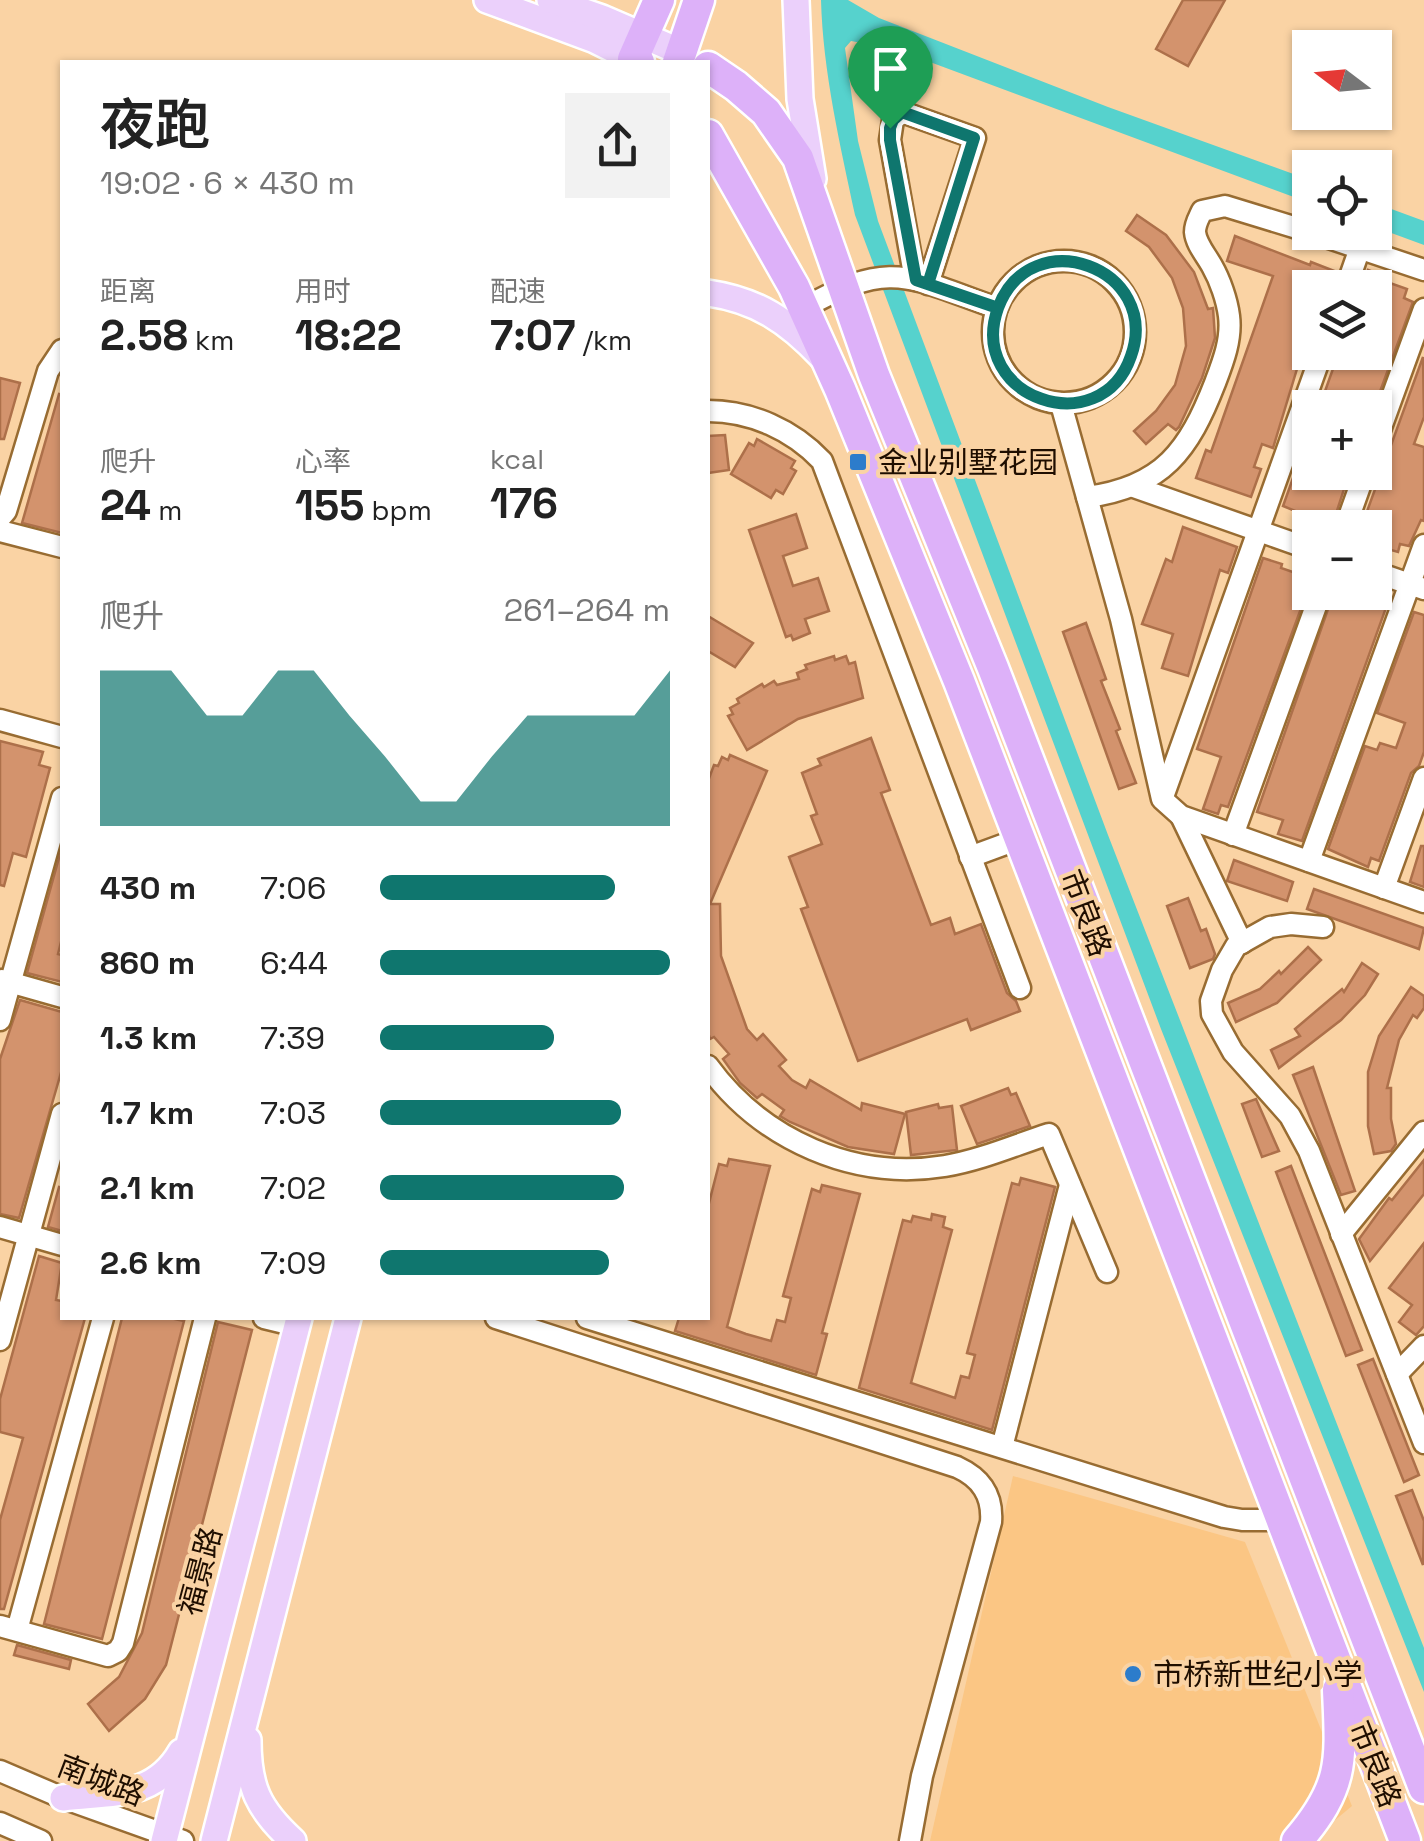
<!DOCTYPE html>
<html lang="zh">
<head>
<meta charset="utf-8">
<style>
  :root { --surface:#fff; --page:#f2f2f2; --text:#222; --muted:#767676; --accent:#0f766e }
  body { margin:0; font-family:"Space Grotesk","Noto Sans SC",sans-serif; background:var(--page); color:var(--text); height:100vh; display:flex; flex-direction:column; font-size:38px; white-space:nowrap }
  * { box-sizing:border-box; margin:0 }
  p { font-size:32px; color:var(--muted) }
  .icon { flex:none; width:55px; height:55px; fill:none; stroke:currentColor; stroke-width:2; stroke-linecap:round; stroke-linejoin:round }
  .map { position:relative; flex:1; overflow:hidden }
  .side { position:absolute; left:60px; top:60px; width:650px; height:1260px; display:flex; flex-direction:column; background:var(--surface); border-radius:0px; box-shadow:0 2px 8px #0004 }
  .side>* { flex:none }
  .needle { width:65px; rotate:286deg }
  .controls { position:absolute; left:1292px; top:30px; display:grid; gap:20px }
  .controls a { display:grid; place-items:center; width:100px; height:100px; border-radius:0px; background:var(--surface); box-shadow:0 2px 8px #0004; font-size:50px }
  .pin { position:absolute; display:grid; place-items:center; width:85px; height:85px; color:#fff; margin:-102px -42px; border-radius:50% 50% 50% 0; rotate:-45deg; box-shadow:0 0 10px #0007 }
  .pin .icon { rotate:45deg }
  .round { display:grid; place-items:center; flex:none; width:105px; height:105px; border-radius:0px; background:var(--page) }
  .summary { display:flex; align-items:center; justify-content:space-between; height:170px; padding:0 40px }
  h1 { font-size:55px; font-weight:600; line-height:75px }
  .metrics { display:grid; grid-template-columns:repeat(3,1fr); gap:15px; height:170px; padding:10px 40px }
  .metrics div { display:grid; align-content:center }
  .metrics b { font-size:42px; font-weight:600 }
  .metrics small { font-size:28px; font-weight:400 }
  .metrics p { font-size:28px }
  .chart { height:280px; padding:20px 40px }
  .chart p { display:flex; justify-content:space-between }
  .chart svg { width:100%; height:180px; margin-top:10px; fill:var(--accent); opacity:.7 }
  ul { padding:0 40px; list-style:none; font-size:32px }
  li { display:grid; grid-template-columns:160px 120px 1fr; align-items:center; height:75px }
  li i { height:25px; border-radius:12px; background:var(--accent) }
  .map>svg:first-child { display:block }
</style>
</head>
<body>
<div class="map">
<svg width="1424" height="1841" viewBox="0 0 1424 1841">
  <rect width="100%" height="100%" fill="#fad3a4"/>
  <path fill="#fbc684" d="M1013 1476 1245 1542 1352 1806 1310 1841H930Z"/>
  <g fill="#56d2cd">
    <path d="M821 0H848L879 18 1108 107 1310 180V203L895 49 851 41 845 48 858 141 878 221 1108 835 1424 1648V1692L1161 1029 855 215C840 144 823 72 821 0Z"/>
    <path d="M1375 203 1424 221V245L1375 227Z"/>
  </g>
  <g fill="#d3936d" stroke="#ad704a" stroke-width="2.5">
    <path d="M1183 0H1225L1188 66 1156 49Z"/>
    <path d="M1137 215 1166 235 1194 272 1208 309 1213 308 1215 338 1202 378 1179 427 1176 430 1168 424 1146 444 1134 431 1156 411 1175 385 1186 346 1183 308 1172 278 1149 247 1126 231Z"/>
    <path d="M1235 236 1310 265 1311 262 1337 272 1333 288H1310V344L1304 360 1300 359 1273 448 1262 444 1254 467 1261 469 1251 497 1196 478 1206 450 1211 452 1273 276 1227 261Z"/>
    <path d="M1368 270 1388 278 1387 282 1407 289 1404 298 1413 302 1374 408H1319L1339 352 1367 359 1369 352H1375V288H1362Z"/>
    <path d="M1423 357 1424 417 1414 444 1424 447V521L1421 520 1409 546 1400 544 1398 552 1384 548 1386 542 1375 538V528H1361Z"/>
    <path d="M0 378 20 383 4 439H0Z"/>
    <path d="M59 394 62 395V533L22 523Z"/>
    <path d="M725 435 729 470 708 473V436Z"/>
    <path d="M1308 436 1310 472H1328L1347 480 1332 526 1283 506Z"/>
    <path d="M757 439 795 461 791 468 796 471 783 494 776 490 771 498 731 474 749 443 754 446Z"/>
    <path d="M796 514 807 548 783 556 793 586 818 578 829 611 805 619 810 633 793 640 791 635 786 637 749 530Z"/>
    <path d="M1183 527 1237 547 1228 573 1220 570 1188 676 1162 668 1173 634 1142 624 1166 559 1172 562Z"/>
    <path d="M1263 558 1282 564 1281 568 1310 578V584L1228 807 1221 805 1218 814 1203 809 1221 757 1197 749Z"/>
    <path d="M1334 592H1360L1359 595 1387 605 1302 841 1278 834 1283 820 1257 812Z"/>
    <path d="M1414 612 1424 615V752L1419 766 1411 773 1379 861 1371 858 1368 867 1328 849 1365 746 1377 750 1380 743 1396 748 1405 723 1377 713Z"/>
    <path d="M708 616 753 643 735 667 708 651Z"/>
    <path d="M1086 623 1106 679 1101 681 1120 729 1116 731 1136 783 1119 789 1063 632Z"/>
    <path d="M834 656 835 660 846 656 849 664 855 662 863 698 798 719 747 750 728 716 733 714 730 708 739 703 737 699 762 684 764 687 774 681 777 685 799 679 797 673 807 669 805 665Z"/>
    <path d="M871 738 890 790 881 793 931 925 950 918 955 934 981 924 1007 993 1016 1001 1020 1011 971 1030 967 1019 858 1061 801 909 808 907 789 857 822 844 811 816 817 814 802 773 821 765 818 759Z"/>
    <path d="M0 741 43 752 39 765 50 768 26 857 13 853 4 886 0 885Z"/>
    <path d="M730 755 767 771 710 904H720L721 956 747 1029 757 1040 763 1034 786 1060 779 1066 792 1080 806 1088 810 1080 861 1110 862 1103 905 1114 894 1154 848 1147 790 1122 780 1116 784 1110 762 1094 757 1098 740 1083 723 1059 729 1054 714 1037 710 1039 708 1032V781L714 765 718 766 722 757 728 760Z"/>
    <path d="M1421 846H1424V887L1410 882Z"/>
    <path d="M62 847V938L58 954 62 955V982L27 973Z"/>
    <path d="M1234 860 1293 882 1287 901 1227 881Z"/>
    <path d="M1314 889 1424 928 1419 949 1307 909Z"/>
    <path d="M1188 898 1201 931 1206 929 1215 954 1213 959 1190 968 1167 906Z"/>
    <path d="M1308 947 1321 960 1277 1003 1236 1022 1228 1003 1260 989 1279 971 1281 974Z"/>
    <path d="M1362 963 1378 974 1365 995 1341 1020 1279 1068 1271 1050 1300 1036 1295 1029 1342 989 1344 992Z"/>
    <path d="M1411 987 1424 996V1008L1417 1018 1413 1015 1399 1040 1387 1088H1391V1119L1396 1144 1391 1151 1374 1154 1368 1126V1072L1379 1036Z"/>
    <path d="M20 1000 62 1012V1069L19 1218 0 1214V1059Z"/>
    <path d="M1313 1067 1355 1191 1341 1195 1293 1075Z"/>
    <path d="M1008 1088 1011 1095 1016 1093 1030 1126 977 1144 961 1106Z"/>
    <path d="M1256 1099 1279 1151 1262 1157 1242 1104Z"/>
    <path d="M938 1104 939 1108 952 1106 957 1150 911 1155 906 1112Z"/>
    <path d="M729 1159 770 1166 727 1327 746 1334 771 1341 777 1320 785 1322 791 1298 783 1296 812 1189 820 1192 822 1185 860 1194 822 1333 827 1334 816 1375 675 1331 679 1318H708V1207L719 1164 727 1166Z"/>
    <path d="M1424 1160V1194L1370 1261 1359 1239 1389 1198 1392 1200Z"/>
    <path d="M1291 1166 1362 1350 1346 1356 1276 1172Z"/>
    <path d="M1021 1178 1055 1187 992 1430 859 1388 903 1220 911 1222 913 1216 931 1220 932 1214 945 1217 943 1227 952 1230 911 1383 955 1398 961 1376 969 1378 975 1355 967 1353 1012 1183 1019 1185Z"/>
    <path d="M59 1187 62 1188V1231L48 1227Z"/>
    <path d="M1424 1243V1326L1416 1335 1399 1322 1412 1305 1389 1288Z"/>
    <path d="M39 1256 62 1263 56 1300 62 1301V1318H85L4 1609H0V1520L23 1438 0 1432V1399Z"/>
    <path d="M122 1318H170L184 1321 102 1639 44 1624Z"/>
    <path d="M218 1322 252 1330 166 1665 145 1699 109 1731 88 1704 119 1677 142 1633Z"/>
    <path d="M1373 1359 1419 1475 1404 1482 1358 1365Z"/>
    <path d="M1412 1490 1424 1521 1423 1565 1396 1496Z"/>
    <path d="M17 1645 71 1660 69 1669 14 1655Z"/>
  </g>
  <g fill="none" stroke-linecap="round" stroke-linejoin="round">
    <g stroke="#986c32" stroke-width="25">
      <g id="minor">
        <path d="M1311 232 1424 270"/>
        <circle cx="1064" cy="332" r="71"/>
        <path d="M915 280 890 140 893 120 902 112 975 138 928 284"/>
        <path d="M1346 288 1360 248"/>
        <path d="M804 308C892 258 908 277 997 308"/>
        <path d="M1061 404 1121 619 1162 799 1181 816 1424 902"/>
        <path d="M708 411C751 411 793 430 822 461L1020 988"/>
        <path d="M1375 444 1424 309"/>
        <path d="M1134 487 1310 549"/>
        <path d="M1087 497C1163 487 1189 450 1215 383 1223 362 1232 339 1229 316 1227 300 1220 280 1212 266 1206 255 1196 244 1195 232 1195 223 1199 218 1202 211L1225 206 1310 232"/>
        <path d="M0 518 6 511 48 371 62 350"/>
        <path d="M1345 528 1365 472"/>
        <path d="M0 531 62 547"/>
        <path d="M1375 572 1424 589"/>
        <path d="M0 720 62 737"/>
        <path d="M1163 797 1322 352"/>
        <path d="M1181 816 1242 943"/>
        <path d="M1233 835 1321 592"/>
        <path d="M970 857 1019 839"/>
        <path d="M1309 861 1424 545"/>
        <path d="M1384 888 1424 778"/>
        <path d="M1323 927 1291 924 1270 927 1236 946 1222 970 1211 1001 1212 1014 1233 1052 1290 1116 1309 1151 1424 1443"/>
        <path d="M2 980 62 997"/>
        <path d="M0 1020 62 798"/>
        <path d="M708 1066C762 1140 854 1181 945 1166 981 1160 1015 1145 1049 1134L1107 1272"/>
        <path d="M0 1227 62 1245"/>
        <path d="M1341 1234 1424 1132"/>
        <path d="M264 1318 297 1326"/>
        <path d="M496 1318 957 1467C981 1478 993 1495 991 1522L922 1776 910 1841"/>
        <path d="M587 1318 1224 1517 1242 1520H1279"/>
        <path d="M0 1340 62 1114"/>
        <path d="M1397 1374 1424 1346"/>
        <path d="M1002 1447 1070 1185"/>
        <path d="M0 1626 108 1656 118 1651 123 1643 205 1318"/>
        <path d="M17 1630 103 1318"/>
        <path d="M0 1771 63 1798 183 1841"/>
        <path d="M0 1823 41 1841"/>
      </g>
    </g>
    <g stroke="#fff" stroke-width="30">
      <g id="major">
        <path d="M487 0 595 40 633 59 632 62"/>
        <path d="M550 0 602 18 681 52"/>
        <path d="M796 0 800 99 813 179"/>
        <path d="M708 293C757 300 788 321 822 357"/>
        <path d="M248 1740C248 1787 258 1809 293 1841"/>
        <path d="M63 1798C111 1792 154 1799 181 1752"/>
        <path d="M164 1841 299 1318"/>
        <path d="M214 1841 348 1318"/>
      </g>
    </g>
    <g stroke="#fff" stroke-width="35">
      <g id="highway">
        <path d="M639 62 633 59 659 0"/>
        <path d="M678 62 699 0"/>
        <path d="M708 67 736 86 766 112 798 158 874 375 993 668 1424 1788"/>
        <path d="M708 135 794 287 840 389 959 681 1405 1841"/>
        <path d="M1297 1841C1345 1786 1341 1759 1338 1690"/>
      </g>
    </g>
    <use href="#minor" stroke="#fff" stroke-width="20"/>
    <use href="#major" stroke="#ebd0fb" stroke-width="25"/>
    <use href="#highway" stroke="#ddb1f9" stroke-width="30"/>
  </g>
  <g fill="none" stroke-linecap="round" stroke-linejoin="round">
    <g stroke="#fff" stroke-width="20">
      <path id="route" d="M890 128V140L916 280 998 308C966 398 1101 444 1131 356 1162 268 1031 220 998 308L928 284 974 138 902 112 893 120 890 128"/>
    </g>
    <use href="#route" stroke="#0f766e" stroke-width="12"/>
  </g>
  <g fill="#2c7ccb" stroke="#fad3a4" stroke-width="4">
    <rect x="848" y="452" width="20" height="20" rx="5"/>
    <circle cx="1133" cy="1674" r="10"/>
  </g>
  <g text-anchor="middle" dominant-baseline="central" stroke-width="8" stroke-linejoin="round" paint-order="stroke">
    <g font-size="30" fill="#1f0e00" stroke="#fad3a4" text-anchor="start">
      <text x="878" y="462">金业别墅花园</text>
      <text x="1153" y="1674">市桥新世纪小学</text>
    </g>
    <g font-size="30" fill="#1f0e00" stroke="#fad3a4">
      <text transform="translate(1086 913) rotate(69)">市良路</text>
      <text transform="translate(200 1571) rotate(-75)">福景路</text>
      <text transform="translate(1375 1764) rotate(68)">市良路</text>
      <text transform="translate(101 1780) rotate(21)">南城路</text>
    </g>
  </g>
</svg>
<div class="controls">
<a><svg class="needle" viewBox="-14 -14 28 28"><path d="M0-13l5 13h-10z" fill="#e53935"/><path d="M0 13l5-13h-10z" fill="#767676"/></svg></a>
<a><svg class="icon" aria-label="locate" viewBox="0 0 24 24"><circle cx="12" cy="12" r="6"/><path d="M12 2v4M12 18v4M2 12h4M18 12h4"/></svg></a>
<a><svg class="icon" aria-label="layers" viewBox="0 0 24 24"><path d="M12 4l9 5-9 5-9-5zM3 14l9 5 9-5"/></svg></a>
<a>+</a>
<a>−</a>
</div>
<div class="pin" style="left:890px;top:128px;background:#1e9e55"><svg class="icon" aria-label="arrive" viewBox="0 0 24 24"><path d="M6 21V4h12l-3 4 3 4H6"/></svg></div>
<section class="side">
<div class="summary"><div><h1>夜跑</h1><p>19:02 · 6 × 430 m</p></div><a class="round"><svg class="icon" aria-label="share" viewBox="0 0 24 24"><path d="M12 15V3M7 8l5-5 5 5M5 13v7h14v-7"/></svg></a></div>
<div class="metrics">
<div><p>距离</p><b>2.58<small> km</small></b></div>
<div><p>用时</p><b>18:22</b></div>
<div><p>配速</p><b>7:07<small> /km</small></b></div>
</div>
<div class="metrics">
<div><p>爬升</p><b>24<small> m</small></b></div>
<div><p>心率</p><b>155<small> bpm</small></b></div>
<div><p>kcal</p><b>176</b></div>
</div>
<div class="chart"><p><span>爬升</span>261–264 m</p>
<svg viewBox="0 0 160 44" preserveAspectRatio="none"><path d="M0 44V6L10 6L20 6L30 17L40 17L50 6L60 6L70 17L80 27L90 38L100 38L110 27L120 17L130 17L140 17L150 17L160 6V44z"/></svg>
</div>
<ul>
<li><b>430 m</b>7:06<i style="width:81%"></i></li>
<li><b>860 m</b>6:44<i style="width:100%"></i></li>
<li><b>1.3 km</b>7:39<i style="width:60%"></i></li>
<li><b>1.7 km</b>7:03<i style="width:83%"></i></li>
<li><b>2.1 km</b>7:02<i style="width:84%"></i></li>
<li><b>2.6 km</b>7:09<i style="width:79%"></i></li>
</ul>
</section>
</div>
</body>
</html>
